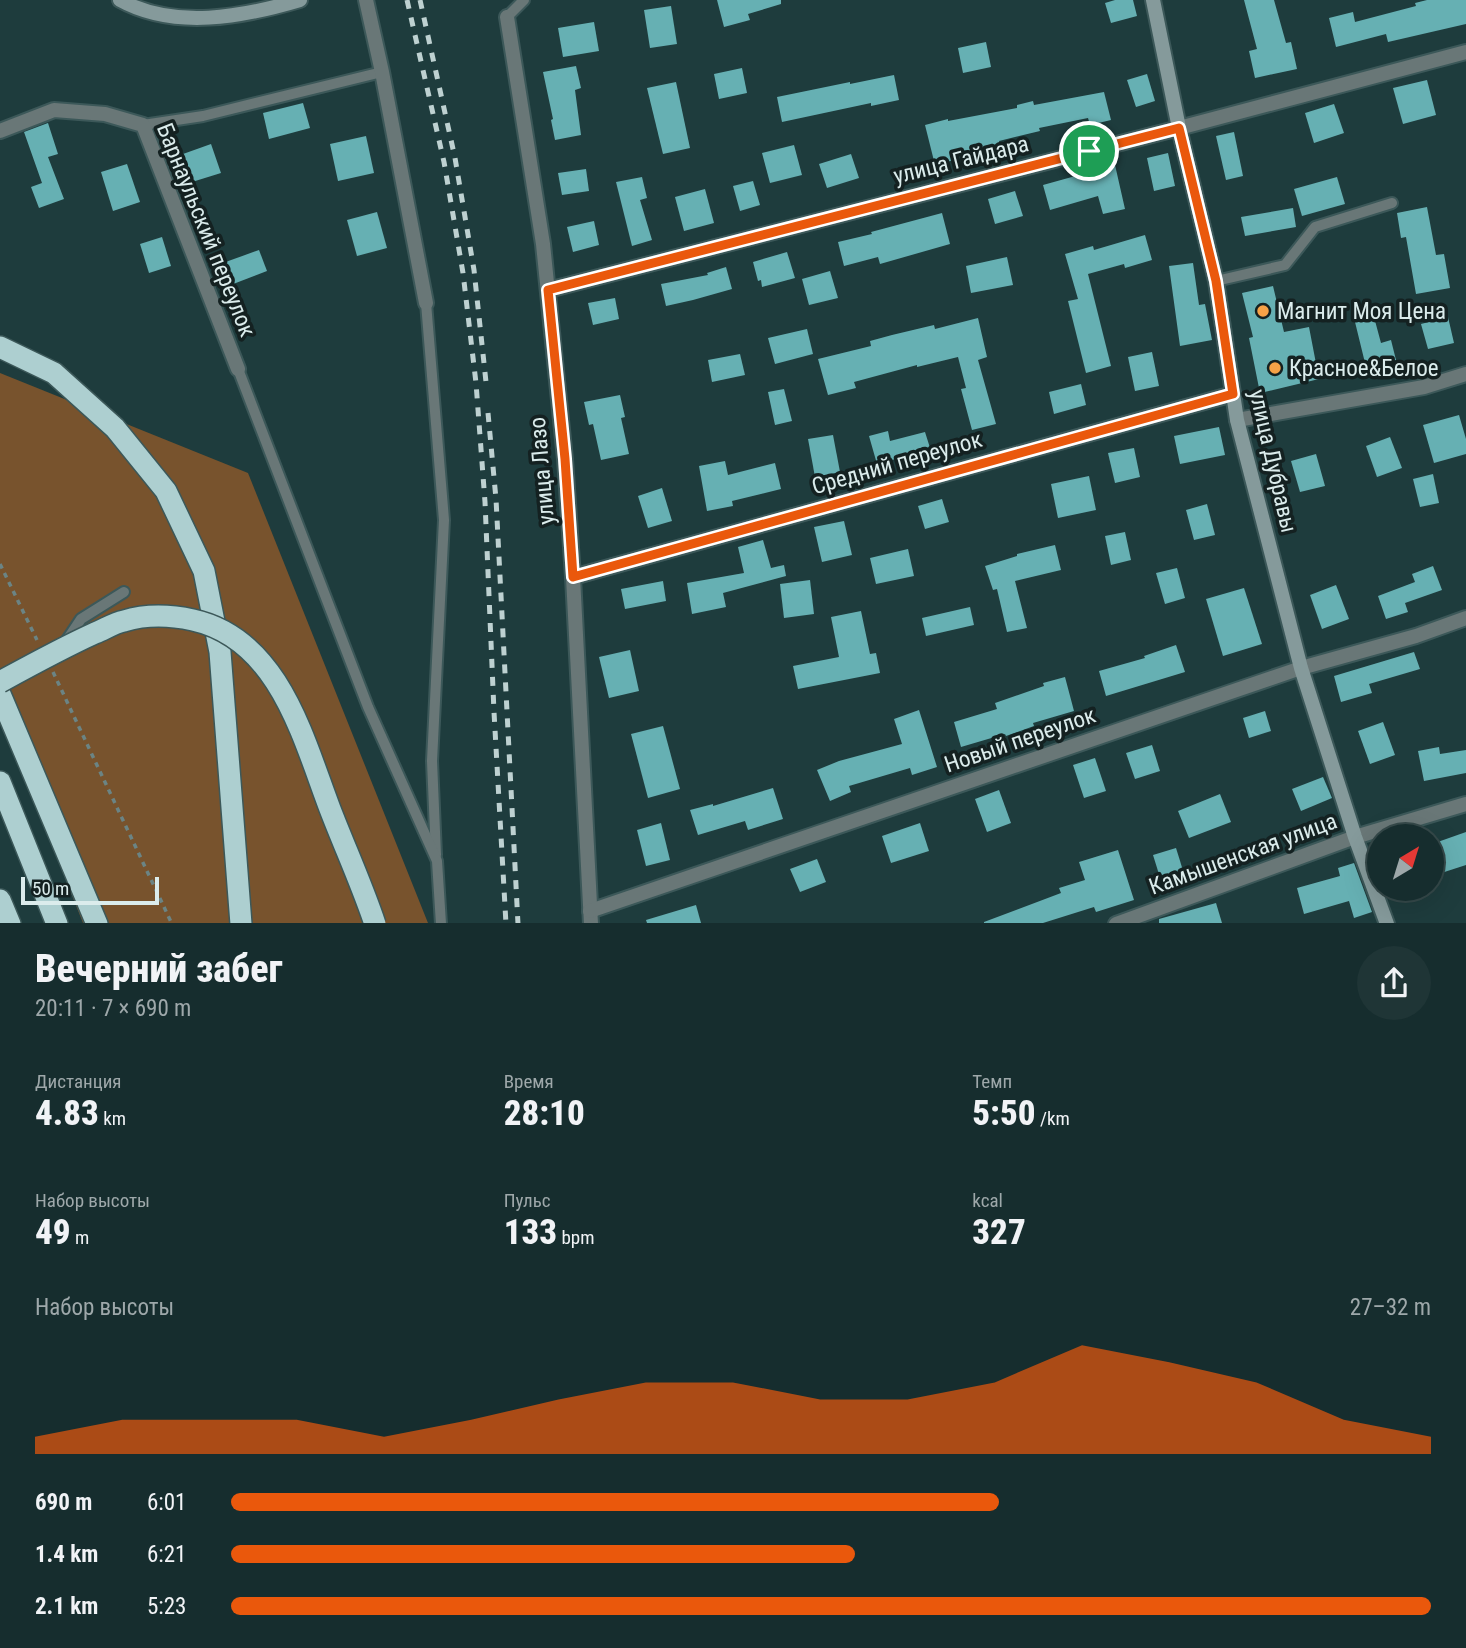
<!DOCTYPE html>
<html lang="ru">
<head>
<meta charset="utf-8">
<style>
  :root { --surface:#162d2e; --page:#1f3536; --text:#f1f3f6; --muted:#9ea8aa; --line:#35494a; --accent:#ea580c }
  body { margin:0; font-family:"Roboto Condensed",sans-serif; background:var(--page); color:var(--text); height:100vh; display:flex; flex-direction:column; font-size:26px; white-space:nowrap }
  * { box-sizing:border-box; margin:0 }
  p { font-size:23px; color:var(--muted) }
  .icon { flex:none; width:38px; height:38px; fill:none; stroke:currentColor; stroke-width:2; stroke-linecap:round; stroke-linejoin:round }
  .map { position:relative; height:923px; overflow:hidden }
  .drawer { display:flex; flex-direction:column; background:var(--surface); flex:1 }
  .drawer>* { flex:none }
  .needle { width:46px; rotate:38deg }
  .controls { position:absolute; left:1367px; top:824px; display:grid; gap:14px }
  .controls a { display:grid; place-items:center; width:77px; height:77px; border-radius:50%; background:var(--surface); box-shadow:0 7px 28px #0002,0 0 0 2px var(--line); font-size:35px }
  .scale { position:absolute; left:21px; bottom:18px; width:138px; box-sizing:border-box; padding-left:7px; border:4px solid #dbecec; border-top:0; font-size:19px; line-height:24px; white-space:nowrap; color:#dbecec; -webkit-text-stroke:5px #142121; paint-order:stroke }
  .pin { position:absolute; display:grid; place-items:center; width:60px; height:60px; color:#fff; margin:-30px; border:4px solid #fff; border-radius:50%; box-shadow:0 2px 7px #0007 }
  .round { display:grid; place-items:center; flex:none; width:74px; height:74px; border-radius:37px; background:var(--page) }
  .headline { display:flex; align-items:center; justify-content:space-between; height:119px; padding:0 35px }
  h1 { font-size:38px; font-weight:800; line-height:52px }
  .figures { display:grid; grid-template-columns:repeat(3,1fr); gap:10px; height:119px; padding:7px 35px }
  .figures div { display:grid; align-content:center }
  .figures b { font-size:35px; font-weight:800 }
  .figures small { font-size:19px; font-weight:400 }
  .figures p { font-size:19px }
  .chart { height:196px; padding:14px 35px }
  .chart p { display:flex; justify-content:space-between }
  .chart svg { width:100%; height:126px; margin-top:7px; fill:var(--accent); opacity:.7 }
  ul { padding:0 35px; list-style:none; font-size:23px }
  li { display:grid; grid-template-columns:112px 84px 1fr; align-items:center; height:52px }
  li i { height:18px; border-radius:9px; background:var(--accent) }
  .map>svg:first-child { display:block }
</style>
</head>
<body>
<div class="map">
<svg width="1466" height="924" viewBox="0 0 1466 924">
  <rect width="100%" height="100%" fill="#1e3c3d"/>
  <path fill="#78532d" d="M0 373 248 473 428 923H83L0 714Z"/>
  <g fill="#66b0b3">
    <path d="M717 0H781V4L748 14 750 20 724 27Z"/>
    <path d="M1115 0H1133L1137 16 1111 23 1105 3Z"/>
    <path d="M1244 0H1274L1286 43 1291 42 1297 69 1255 78 1249 51 1257 49Z"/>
    <path d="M1427 0H1466V24L1388 42 1386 34 1336 47 1329 18 1353 12 1355 22 1416 6 1415 3Z"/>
    <path d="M671 6 677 44 650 48 644 10Z"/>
    <path d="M594 22 599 51 563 57 558 28Z"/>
    <path d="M986 42 991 67 963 73 958 48Z"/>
    <path d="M576 66 581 88 575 90 581 135 555 140 551 120 553 119 543 72Z"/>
    <path d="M742 68 747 93 719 99 714 74Z"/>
    <path d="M1147 74 1155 101 1136 107 1127 80Z"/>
    <path d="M894 75 899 100 871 106V103L782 122 777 97 850 82V84Z"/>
    <path d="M1427 80 1436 115 1403 124 1393 88Z"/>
    <path d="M676 82 690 148 663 154 647 88Z"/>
    <path d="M1104 92 1111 120 1090 125 1088 118 1039 128 1040 131 999 141 1001 152 970 158V156L935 165 925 125 948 119V121L1017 108V105L1033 101 1034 105Z"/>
    <path d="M303 103 310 128 269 139 263 113Z"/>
    <path d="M1334 104 1344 133 1314 143 1305 113Z"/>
    <path d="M48 123 58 154 48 157 64 199 39 208 31 187 42 183 24 132Z"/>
    <path d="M1234 132 1243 176 1226 180 1216 136Z"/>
    <path d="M366 136 374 173 338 181 330 144Z"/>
    <path d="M211 144 221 173 192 182 183 154Z"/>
    <path d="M794 145 802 175 770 183 762 153Z"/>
    <path d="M1168 153 1175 186 1154 191 1147 158Z"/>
    <path d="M851 154 859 178 827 188 819 164Z"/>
    <path d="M127 164 140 202 113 211 101 172Z"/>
    <path d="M1115 165 1125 209 1103 214 1098 196 1050 210 1043 185Z"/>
    <path d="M586 169 589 191 562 195 558 173Z"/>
    <path d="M642 177 647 198 640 200 652 240 632 246 616 182Z"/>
    <path d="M1337 177 1345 204 1302 216 1294 189Z"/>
    <path d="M753 181 760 205 740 211 733 186Z"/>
    <path d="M705 189 714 223 684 231 675 197Z"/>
    <path d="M1015 191 1023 216 995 224 988 199Z"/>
    <path d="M1427 207 1436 255 1444 254 1450 288 1416 294 1406 237 1401 238 1397 213Z"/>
    <path d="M1293 208 1296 227 1245 236 1241 217Z"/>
    <path d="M377 212 387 248 357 256 347 220Z"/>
    <path d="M942 213 950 244 880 264 878 257 844 266 838 242 872 234 871 232Z"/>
    <path d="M594 221 599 245 573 252 567 227Z"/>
    <path d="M1145 235 1152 260 1125 268 1124 264 1088 274 1111 366 1086 373 1068 301 1078 299 1065 254 1093 246 1094 250Z"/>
    <path d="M162 237 171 266 149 273 140 244Z"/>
    <path d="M259 250 267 271 228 286 220 264Z"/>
    <path d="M787 252 795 278 762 287 761 280 758 281 753 262Z"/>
    <path d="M1007 257 1013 285 971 293 966 266Z"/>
    <path d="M1193 263 1199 305 1205 304 1212 340 1180 346 1169 266Z"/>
    <path d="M726 267 732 289 693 300 666 306 661 284 708 275 707 273Z"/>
    <path d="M830 271 838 298 809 305 802 279Z"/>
    <path d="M1273 286 1284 332 1309 327 1319 379 1260 393 1249 338 1253 337 1242 293Z"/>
    <path d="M615 298 619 319 593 325 588 303Z"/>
    <path d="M1374 317 1381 343 1391 340 1396 360 1366 367 1355 322Z"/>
    <path d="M1448 317 1454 343 1428 349 1421 324Z"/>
    <path d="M978 318 987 357 978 360 996 424 972 430 961 389 966 388 958 357 917 367V365L854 382 856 388 828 395 818 359 871 346 870 341 892 335 934 325 935 329Z"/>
    <path d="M807 329 813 354 775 364 768 338Z"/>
    <path d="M1152 352 1159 386 1135 391 1128 357Z"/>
    <path d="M740 354 745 375 712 382 708 360Z"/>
    <path d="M1081 384 1086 405 1054 414 1049 392Z"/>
    <path d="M784 389 792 421 775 425 768 392Z"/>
    <path d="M620 395 625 417 621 418 629 454 601 460 593 424 589 425 584 402Z"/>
    <path d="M1459 415 1466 439V454L1434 463 1423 425Z"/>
    <path d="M1219 427 1225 455 1180 464 1174 436Z"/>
    <path d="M888 431 890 441 925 432 931 451 903 459V457L877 464 869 436Z"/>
    <path d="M833 435 840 472 815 477 808 439Z"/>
    <path d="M1390 437 1402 468 1377 477 1366 446Z"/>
    <path d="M1134 448 1140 477 1115 483 1108 453Z"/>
    <path d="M1316 454 1325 486 1300 492 1291 461Z"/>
    <path d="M725 461 728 475 775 463 781 489 732 501 733 506 707 511 699 466Z"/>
    <path d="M1433 474 1439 503 1420 507 1413 479Z"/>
    <path d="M1089 476 1096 510 1058 518 1051 484Z"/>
    <path d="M662 488 672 521 648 528 638 496Z"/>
    <path d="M942 499 949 522 925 529 918 506Z"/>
    <path d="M1207 504 1215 535 1194 540 1186 510Z"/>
    <path d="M844 521 852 555 822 562 814 527Z"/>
    <path d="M1125 532 1131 560 1111 565 1105 536Z"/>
    <path d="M763 540 771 568 784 565 786 576 723 593 726 607 692 614 687 583 744 573 738 547Z"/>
    <path d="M1055 545 1061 570 1015 581 1027 628 1007 632 997 589 993 590 985 566 1017 556V554Z"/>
    <path d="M908 549 914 576 876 584 870 558Z"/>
    <path d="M1433 566 1442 590 1405 603 1408 612 1386 619 1378 596 1415 582 1412 574Z"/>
    <path d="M1177 568 1185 598 1165 604 1156 573Z"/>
    <path d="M810 580 814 614 784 618 780 584Z"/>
    <path d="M663 581 666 601 625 609 621 589Z"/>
    <path d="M1336 585 1349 619 1322 629 1310 595Z"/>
    <path d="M1244 588 1262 644 1223 656 1206 599Z"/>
    <path d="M970 607 974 625 926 636 922 618Z"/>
    <path d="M861 611 870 654 876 653 880 673 798 689 793 666 839 657 831 617Z"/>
    <path d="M1176 645 1185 672 1106 696 1099 671 1145 658 1144 656Z"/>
    <path d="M630 650 639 691 609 698 599 657Z"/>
    <path d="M1414 652 1420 669 1369 684 1372 693 1341 702 1334 676Z"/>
    <path d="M1065 677 1074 711 1033 723 1034 726 1006 736 1005 734 961 747 954 722 997 709 995 703 1044 686 1043 683Z"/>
    <path d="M919 710 937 767 912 775 910 768 849 786 851 792 830 801 817 770 839 761 902 744 894 719Z"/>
    <path d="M1265 711 1271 731 1249 738 1243 718Z"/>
    <path d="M1383 722 1395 755 1370 764 1358 731Z"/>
    <path d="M663 726 680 789 648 798 631 734Z"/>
    <path d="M1152 745 1160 771 1135 779 1126 753Z"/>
    <path d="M1439 747 1440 754 1466 750V773L1424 781 1418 751Z"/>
    <path d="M1095 758 1106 791 1084 798 1073 765Z"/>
    <path d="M1323 777 1332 798 1301 811 1292 789Z"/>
    <path d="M773 788 783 819 748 830 745 821 698 835 690 810 713 804V806Z"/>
    <path d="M999 790 1011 823 987 832 975 799Z"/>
    <path d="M1220 794 1231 822 1189 838 1178 811Z"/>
    <path d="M661 823 670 860 646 866 637 830Z"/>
    <path d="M920 823 929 851 891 863 882 836Z"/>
    <path d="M1466 832V865L1432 876V844Z"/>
    <path d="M1176 848 1185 877 1162 884 1153 855Z"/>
    <path d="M1118 850 1134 900 1096 912 1094 907 1043 923H984V922L1061 893 1059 888 1085 880 1079 862Z"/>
    <path d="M817 859 826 882 800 892 790 869Z"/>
    <path d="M1354 863 1372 912 1354 918 1349 901 1304 914 1297 888 1340 876 1338 868Z"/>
    <path d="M1216 903 1222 923H1159V919Z"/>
    <path d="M696 905 701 923H647L646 920Z"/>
  </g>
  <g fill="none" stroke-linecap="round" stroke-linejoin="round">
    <g stroke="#3c5859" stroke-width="14">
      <g id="lane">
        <path d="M507 17 524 0"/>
        <path d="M143 125 203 116 382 72"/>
        <path d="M1216 281 1285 265 1315 227 1392 203"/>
        <path d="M426 303 444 520 432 761 436 855"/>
        <path d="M238 369 368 707 437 861 441 924"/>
        <path d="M65 643 81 619 124 592"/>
      </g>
    </g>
    <g stroke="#3c5859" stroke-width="18">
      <g id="street">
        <path d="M366 0 382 72 426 303"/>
        <path d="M507 17 543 244 565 459 573 577 591 924"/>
        <path d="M0 131 54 110 105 114 143 125 238 369"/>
        <path d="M548 290 1179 128 1466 52"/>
        <path d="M1237 420 1424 387 1466 374"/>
        <path d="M573 577 1233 394"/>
        <path d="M590 911 1301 668 1416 636 1466 618"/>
        <path d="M1116 924 1355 837 1466 804"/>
      </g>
    </g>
    <g stroke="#3c5859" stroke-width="18">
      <g id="secondary">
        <path d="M120 0C174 30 243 17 300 0"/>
        <path d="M1153 0 1179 128 1216 281 1237 420 1301 668 1355 837 1387 924"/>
      </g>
    </g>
    <g stroke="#3c5859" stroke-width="24">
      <g id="highway">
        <path d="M0 347 54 373 115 428 166 491 204 571 220 652 241 924"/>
        <path d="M0 694 97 924"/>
        <path d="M0 782 57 924"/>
        <path d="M0 900 10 924"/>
      </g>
    </g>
    <g stroke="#6b8484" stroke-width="3.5" stroke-dasharray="5 5" stroke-linecap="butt">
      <path d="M0 564 37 640"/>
      <path d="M53 672 172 924"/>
    </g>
    <use href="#lane" stroke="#697777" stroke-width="10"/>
    <use href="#street" stroke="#697777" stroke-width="14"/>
    <use href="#secondary" stroke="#859a9b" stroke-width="14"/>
    <use href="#highway" stroke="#adcfd0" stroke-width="21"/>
    <g stroke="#bed1d1" stroke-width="5" stroke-dasharray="9 9" stroke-linecap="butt">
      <path d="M407 0 444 162 463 273 476 383 485 502 494 712 506 924"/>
      <path d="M420 0 455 158 474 270 486 382"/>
      <path d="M488 413 496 499 518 924"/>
    </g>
    <g stroke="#3c5859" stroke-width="24" stroke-linecap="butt">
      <path id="highway-bridge" d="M0 682C31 665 62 648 95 633 105 629 114 623 124 621 147 614 170 615 193 620 279 639 303 738 330 809 345 848 362 885 375 924"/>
    </g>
    <use href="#highway-bridge" stroke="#adcfd0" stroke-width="21"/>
  </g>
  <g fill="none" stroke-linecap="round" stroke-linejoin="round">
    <g stroke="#fff" stroke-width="14">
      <path id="route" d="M1179 128 1216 281 1233 394 573 577 565 459 548 290Z"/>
    </g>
    <use href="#route" stroke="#ea580c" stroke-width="9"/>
  </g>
  <g fill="#f6a247" stroke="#142121" stroke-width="2.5">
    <circle cx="1263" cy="311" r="7"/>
    <circle cx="1275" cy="368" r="7"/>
  </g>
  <g text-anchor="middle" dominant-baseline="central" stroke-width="7" stroke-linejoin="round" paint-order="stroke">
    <g font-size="23" fill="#dbecec" stroke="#142121">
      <text transform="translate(961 160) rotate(-14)">улица Гайдара</text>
      <text transform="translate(206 230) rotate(68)">Барнаульский переулок</text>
      <text transform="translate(1273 461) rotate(77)">улица Дубравы</text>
      <text transform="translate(897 463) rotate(-16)">Средний переулок</text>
      <text transform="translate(542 471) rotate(-95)">улица Лазо</text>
      <text transform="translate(1020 740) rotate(-19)">Новый переулок</text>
      <text transform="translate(1243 854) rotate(-20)">Камышенская улица</text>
    </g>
    <g font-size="23" fill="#dbecec" stroke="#142121" text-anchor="start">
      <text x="1277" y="311">Магнит Моя Цена</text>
      <text x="1289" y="368">Красное&amp;Белое</text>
    </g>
  </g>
</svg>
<div class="controls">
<a><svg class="needle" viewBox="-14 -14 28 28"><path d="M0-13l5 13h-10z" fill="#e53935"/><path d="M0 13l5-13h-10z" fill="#9ea8aa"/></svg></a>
</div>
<div class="scale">50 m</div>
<div class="pin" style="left:1089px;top:151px;background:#1e9e55"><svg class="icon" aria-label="arrive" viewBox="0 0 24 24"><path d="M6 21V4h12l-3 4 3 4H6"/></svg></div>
</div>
<section class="drawer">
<div class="headline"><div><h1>Вечерний забег</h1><p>20:11 · 7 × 690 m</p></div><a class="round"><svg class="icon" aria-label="share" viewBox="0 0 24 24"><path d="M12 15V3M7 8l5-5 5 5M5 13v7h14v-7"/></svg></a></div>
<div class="figures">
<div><p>Дистанция</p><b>4.83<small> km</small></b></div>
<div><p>Время</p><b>28:10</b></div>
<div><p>Темп</p><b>5:50<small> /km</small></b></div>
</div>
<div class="figures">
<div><p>Набор высоты</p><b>49<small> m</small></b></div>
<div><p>Пульс</p><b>133<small> bpm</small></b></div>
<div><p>kcal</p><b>327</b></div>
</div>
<div class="chart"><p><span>Набор высоты</span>27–32 m</p>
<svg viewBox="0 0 160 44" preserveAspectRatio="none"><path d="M0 44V38L10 32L20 32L30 32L40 38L50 32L60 25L70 19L80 19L90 25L100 25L110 19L120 6L130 12L140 19L150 32L160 38V44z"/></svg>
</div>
<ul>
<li><b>690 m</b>6:01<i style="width:64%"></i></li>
<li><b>1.4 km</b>6:21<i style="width:52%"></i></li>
<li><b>2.1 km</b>5:23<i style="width:100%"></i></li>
</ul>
</section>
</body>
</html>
